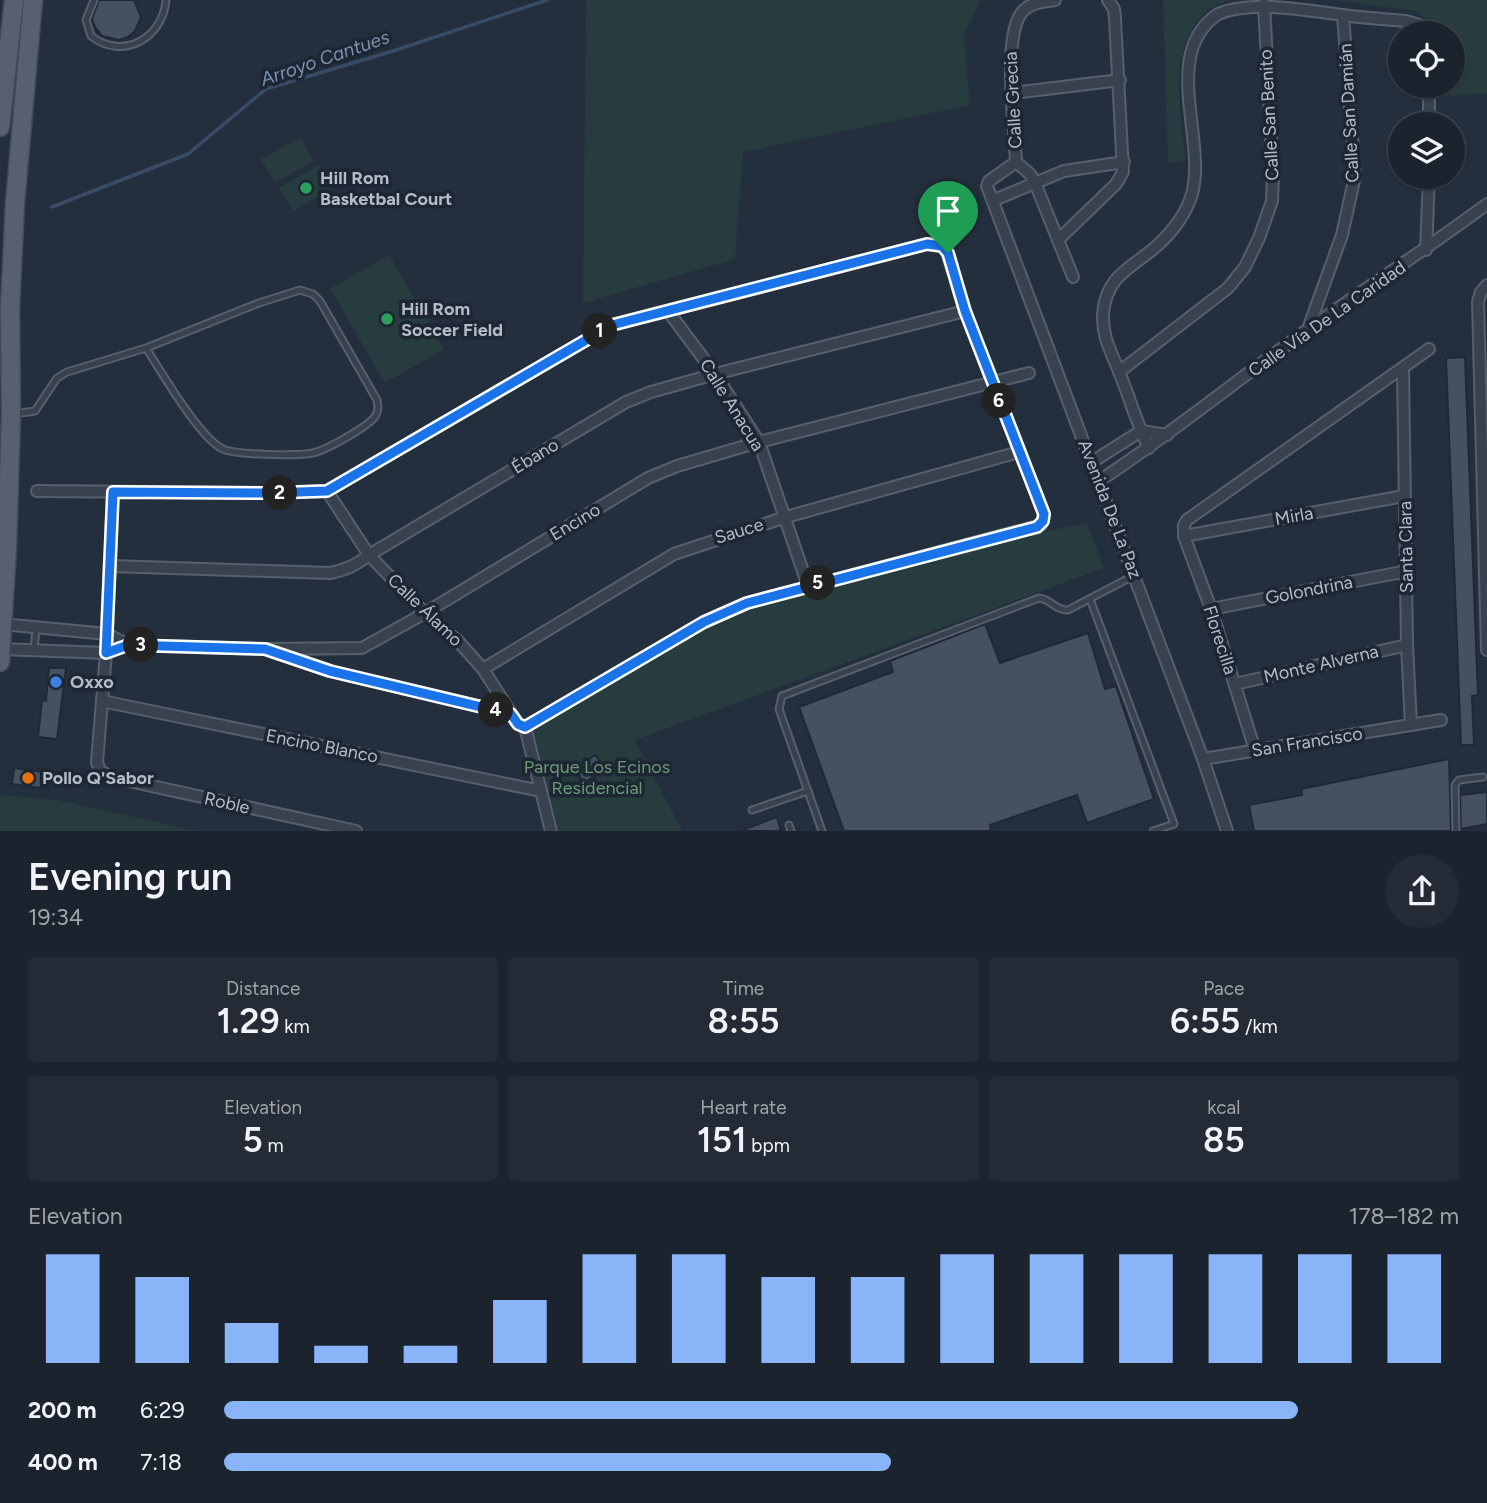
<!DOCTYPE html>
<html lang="en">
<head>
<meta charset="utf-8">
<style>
  :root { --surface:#1b232e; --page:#242b36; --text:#f1f3f6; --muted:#a0a4aa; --line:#39404a; --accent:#8ab4f8 }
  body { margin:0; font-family:Figtree,sans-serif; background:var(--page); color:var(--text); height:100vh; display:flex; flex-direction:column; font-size:26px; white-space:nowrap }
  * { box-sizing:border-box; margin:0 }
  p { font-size:23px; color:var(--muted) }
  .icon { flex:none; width:38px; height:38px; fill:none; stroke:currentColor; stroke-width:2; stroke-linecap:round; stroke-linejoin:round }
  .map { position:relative; height:831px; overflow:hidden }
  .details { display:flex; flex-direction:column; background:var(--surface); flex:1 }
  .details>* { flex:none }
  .buttons { position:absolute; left:1388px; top:21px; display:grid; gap:14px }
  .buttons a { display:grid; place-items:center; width:77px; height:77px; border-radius:50%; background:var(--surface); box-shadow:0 2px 5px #0004,0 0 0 2px var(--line); font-size:35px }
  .pin { position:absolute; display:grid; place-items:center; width:60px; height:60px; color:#fff; margin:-72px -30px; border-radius:50% 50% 50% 0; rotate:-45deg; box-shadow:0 0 7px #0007 }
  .pin .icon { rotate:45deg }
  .km { position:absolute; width:35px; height:35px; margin:-18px; border-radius:50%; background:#222; color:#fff; font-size:19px; line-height:35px; text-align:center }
  .round { display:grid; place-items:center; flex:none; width:74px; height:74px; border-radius:37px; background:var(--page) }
  .headline { display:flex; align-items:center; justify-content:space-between; height:119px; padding:0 28px }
  h1 { font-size:38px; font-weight:600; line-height:52px }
  .figures { display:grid; grid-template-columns:repeat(3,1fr); gap:10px; height:119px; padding:7px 28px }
  .figures div { display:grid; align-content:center; border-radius:7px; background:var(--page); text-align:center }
  .figures b { font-size:35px; font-weight:600 }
  .figures small { font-size:19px; font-weight:400 }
  .figures p { font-size:19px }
  .chart { height:196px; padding:14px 28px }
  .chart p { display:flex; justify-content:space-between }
  .chart svg { width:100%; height:126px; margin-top:7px; stroke:var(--accent); stroke-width:6 }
  ul { padding:0 28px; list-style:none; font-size:23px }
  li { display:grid; grid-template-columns:112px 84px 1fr; align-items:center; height:52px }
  li i { height:18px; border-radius:9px; background:var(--accent) }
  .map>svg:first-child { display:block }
</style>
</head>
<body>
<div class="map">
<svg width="1487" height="831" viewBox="0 0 1487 831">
  <rect width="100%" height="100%" fill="#242f3e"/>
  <g fill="#263c3f">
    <path d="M586 0H981L964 36 970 105 743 152 735 259 583 303Z"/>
    <path d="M1163 0H1228C1220 4 1210 8 1204 14 1165 54 1182 112 1186 161L1168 162Z"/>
    <path d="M1333 0H1487V93L1439 97 1438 86H1452V33H1434L1430 23 1416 11Z"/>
    <path d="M301 137 314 161 275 183 261 159Z"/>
    <path d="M319 165 332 189 293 211 279 188Z"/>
    <path d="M389 255 444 349 385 383 330 289Z"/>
    <path d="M1087 523 1104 568 635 740 682 831H559L532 730 724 617 978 545Z"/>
    <path d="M0 795 57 800 197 831H0Z"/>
  </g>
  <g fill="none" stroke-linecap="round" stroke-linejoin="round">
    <path stroke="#394c67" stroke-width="3.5" d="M52 207 188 154 266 89 393 51 547 0"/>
  </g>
  <g fill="#455162" stroke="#1f2835" stroke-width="2">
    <path d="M99 0H134L141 17 135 31 128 37 119 40 102 36 95 27 92 19Z"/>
    <path d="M1465 357 1478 695 1472 696 1474 745H1461L1446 358Z"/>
    <path d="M985 624 1000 663 1088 633 1105 689 1116 686 1154 799 1087 823 1077 795 990 825 991 831H844L799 707 893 672 890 661Z"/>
    <path d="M49 668H66L57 739 38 737 42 700 46 701Z"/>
    <path d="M596 755 601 764 595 772 597 775 583 783 575 767Z"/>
    <path d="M1449 759 1451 831H1254L1249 805 1302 795 1301 789Z"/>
    <path d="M14 768 43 772 41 788 12 784Z"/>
    <path d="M1487 792V824L1461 829 1460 795Z"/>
    <path d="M777 817 781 831H743V830Z"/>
  </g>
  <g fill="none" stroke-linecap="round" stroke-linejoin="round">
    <g stroke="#565f6c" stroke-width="9">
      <g id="service">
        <path d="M94 0 86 20 91 36C123 61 163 38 166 0"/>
        <path d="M14 414 35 411 57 378 67 372 146 348 259 303 300 290 313 294 320 301 377 400C378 405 379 409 376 415 370 426 326 450 313 453 299 456 235 455 223 449 200 439 161 371 146 348"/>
        <path d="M1090 599 1174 824 1153 831"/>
        <path d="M34 650 36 629"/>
        <path d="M752 810 808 791"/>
        <path d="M789 825 791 831"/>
        <path d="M822 831 779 709 782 696 1039 598C1051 599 1056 611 1068 610L1135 575"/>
        <path d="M1456 831 1455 785 1459 780 1483 777"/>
      </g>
    </g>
    <g stroke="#565f6c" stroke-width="14">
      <g id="minor">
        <path d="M1055 0C1044 2 1032 2 1024 10 1001 31 1015 130 1016 162L1030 174 1035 183 1073 277"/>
        <path d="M1429 86V124"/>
        <path d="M1013 93 1120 80"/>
        <path d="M1016 162 989 181 987 186 1203 759 1227 831"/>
        <path d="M994 200 1064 171 1124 162"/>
        <path d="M1058 240 1116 184 1123 172 1115 18 1114 9 1108 0"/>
        <path d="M1426 250 1429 177"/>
        <path d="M1487 285 1481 292 1478 302 1487 650"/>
        <path d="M668 311 715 374 759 442 808 586"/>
        <path d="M1308 329 1342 235 1355 176 1343 15"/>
        <path d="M1403 369 1407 645 1411 725"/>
        <path d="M1119 372 1228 288 1245 267 1259 238 1272 201 1273 174 1264 4"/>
        <path d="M1149 448C1137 424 1130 399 1120 374 1112 353 1102 338 1103 314 1106 273 1135 267 1160 243 1173 231 1187 212 1192 194 1207 139 1160 53 1218 14 1252 0 1305 10 1342 15 1363 18 1385 19 1406 21L1419 25 1425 33"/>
        <path d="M1092 462 1141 431 1167 435"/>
        <path d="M1099 481C1171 434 1237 380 1307 330 1367 287 1428 248 1487 204"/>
        <path d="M37 491 271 493 327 491 612 325 927 244H936L946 249 965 311 1044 514 1041 525 747 603 704 622 525 727"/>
        <path d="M327 491 369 555 425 613 458 641 483 669 518 724 525 727"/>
        <path d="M113 492 106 653 97 762 100 771 111 777 356 831"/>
        <path d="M1184 536 1404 496"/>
        <path d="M111 566 330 573C346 570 356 565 369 555L626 402 651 392 715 374 965 311"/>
        <path d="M1211 609 1407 571"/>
        <path d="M2 624 107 634 128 645"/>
        <path d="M1 649 106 653 128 645 265 649 362 648 425 613 648 478 677 466 759 442 1029 373"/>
        <path d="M274 652 330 671 511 714"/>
        <path d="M483 669 674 554 786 517 1019 452"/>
        <path d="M1235 684 1407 645"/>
        <path d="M102 701 541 791"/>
        <path d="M525 727 551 831"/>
        <path d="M1255 750 1211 609 1184 536V525L1187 520 1429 349"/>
        <path d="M1203 759 1441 720"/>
      </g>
    </g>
    <g stroke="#414a57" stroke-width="21">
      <g id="primary">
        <path d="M0 127 14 0"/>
        <path d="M0 662 7 547 11 415 10 309 15 203 33 0"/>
      </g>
    </g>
    <use href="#service" stroke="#38414e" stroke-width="5"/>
    <use href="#minor" stroke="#38414e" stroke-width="10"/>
    <use href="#primary" stroke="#56606e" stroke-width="18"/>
  </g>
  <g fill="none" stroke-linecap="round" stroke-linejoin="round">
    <g stroke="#fff" stroke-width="14">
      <path id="route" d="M927 244 942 246 948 253 965 311 1044 514 1043 521 1037 527 747 603 704 622 525 727 518 724 511 714 330 671 265 649 128 645 106 653 113 492 271 493 327 491 612 325Z"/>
    </g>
    <use href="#route" stroke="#1a73e8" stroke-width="9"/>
  </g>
  <g fill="#2e9e5b" stroke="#1d2633" stroke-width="2.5">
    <circle cx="306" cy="188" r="7"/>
    <circle cx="387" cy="319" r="7"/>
  </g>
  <circle fill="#3f7fe0" stroke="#1d2633" stroke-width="2.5" cx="56" cy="682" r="7"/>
  <circle fill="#e8710a" stroke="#1d2633" stroke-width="2.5" cx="28" cy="778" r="7"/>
  <g text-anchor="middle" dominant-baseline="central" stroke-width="7" stroke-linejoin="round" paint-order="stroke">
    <g font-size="18" fill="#b4bcc9" stroke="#1d2633">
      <text transform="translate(1013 100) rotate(-93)">Calle Grecia</text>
      <text transform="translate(1349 113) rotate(-93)">Calle San Damián</text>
      <text transform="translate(1269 115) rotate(-93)">Calle San Benito</text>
      <text transform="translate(1327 319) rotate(-35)">Calle Vía De La Caridad</text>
      <text transform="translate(732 405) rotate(58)">Calle Anacua</text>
      <text transform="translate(535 456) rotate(-31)">Ébano</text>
      <text transform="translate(1110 509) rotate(69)">Avenida De La Paz</text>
      <text transform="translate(1294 516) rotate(-10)">Mirla</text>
      <text transform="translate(575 522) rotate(-31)">Encino</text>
      <text transform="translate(739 531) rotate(-17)">Sauce</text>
      <text transform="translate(1406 547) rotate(-91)">Santa Clara</text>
      <text transform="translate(1309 590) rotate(-11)">Golondrina</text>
      <text transform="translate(425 610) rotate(44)">Calle Álamo</text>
      <text transform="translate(1220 640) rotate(72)">Florecilla</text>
      <text transform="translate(1321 664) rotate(-13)">Monte Alverna</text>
      <text transform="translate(1307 742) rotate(-9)">San Francisco</text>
      <text transform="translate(322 746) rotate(11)">Encino Blanco</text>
      <text transform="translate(227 803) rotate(13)">Roble</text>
    </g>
    <g font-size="18" font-weight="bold" fill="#b4bcc9" stroke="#1d2633" text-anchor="start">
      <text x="320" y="178">Hill Rom<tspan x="320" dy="21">Basketbal Court</tspan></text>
      <text x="401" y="309">Hill Rom<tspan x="401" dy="21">Soccer Field</tspan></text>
      <text x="70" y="682">Oxxo</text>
      <text x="42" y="778">Pollo Q'Sabor</text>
    </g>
    <g font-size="18" fill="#6b9a76" stroke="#1d2633">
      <text x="597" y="767">Parque Los Ecinos<tspan x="597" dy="21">Residencial</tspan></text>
    </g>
    <g font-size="19" font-style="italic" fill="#7c92b1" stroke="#1d2633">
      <text transform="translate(325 58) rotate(-19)">Arroyo Cantues</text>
    </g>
  </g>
</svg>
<div class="buttons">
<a><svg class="icon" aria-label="locate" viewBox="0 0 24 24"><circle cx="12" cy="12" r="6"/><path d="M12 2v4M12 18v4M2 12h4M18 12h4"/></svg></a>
<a><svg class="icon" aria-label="layers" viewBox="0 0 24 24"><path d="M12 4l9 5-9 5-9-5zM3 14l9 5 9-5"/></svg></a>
</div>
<div class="pin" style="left:948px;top:253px;background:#1e9e55"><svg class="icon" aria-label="arrive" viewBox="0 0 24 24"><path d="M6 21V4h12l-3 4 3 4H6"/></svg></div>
<b class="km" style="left:600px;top:331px">1</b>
<b class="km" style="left:280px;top:493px">2</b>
<b class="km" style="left:141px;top:645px">3</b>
<b class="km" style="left:496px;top:710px">4</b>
<b class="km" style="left:818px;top:583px">5</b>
<b class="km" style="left:999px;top:401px">6</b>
</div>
<section class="details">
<div class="headline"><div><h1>Evening run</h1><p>19:34</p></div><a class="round"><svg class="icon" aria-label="share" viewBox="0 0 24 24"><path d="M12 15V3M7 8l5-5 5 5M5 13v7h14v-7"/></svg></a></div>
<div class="figures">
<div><p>Distance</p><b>1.29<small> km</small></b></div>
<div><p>Time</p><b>8:55</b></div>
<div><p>Pace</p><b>6:55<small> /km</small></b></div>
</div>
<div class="figures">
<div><p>Elevation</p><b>5<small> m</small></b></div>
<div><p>Heart rate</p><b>151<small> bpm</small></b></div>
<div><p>kcal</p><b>85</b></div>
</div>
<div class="chart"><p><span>Elevation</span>178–182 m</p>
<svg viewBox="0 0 160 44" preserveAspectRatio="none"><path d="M5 44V6M15 44V14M25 44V30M35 44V38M45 44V38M55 44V22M65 44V6M75 44V6M85 44V14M95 44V14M105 44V6M115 44V6M125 44V6M135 44V6M145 44V6M155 44V6"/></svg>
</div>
<ul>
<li><b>200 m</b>6:29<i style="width:87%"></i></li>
<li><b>400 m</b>7:18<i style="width:54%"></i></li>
</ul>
</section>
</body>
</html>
